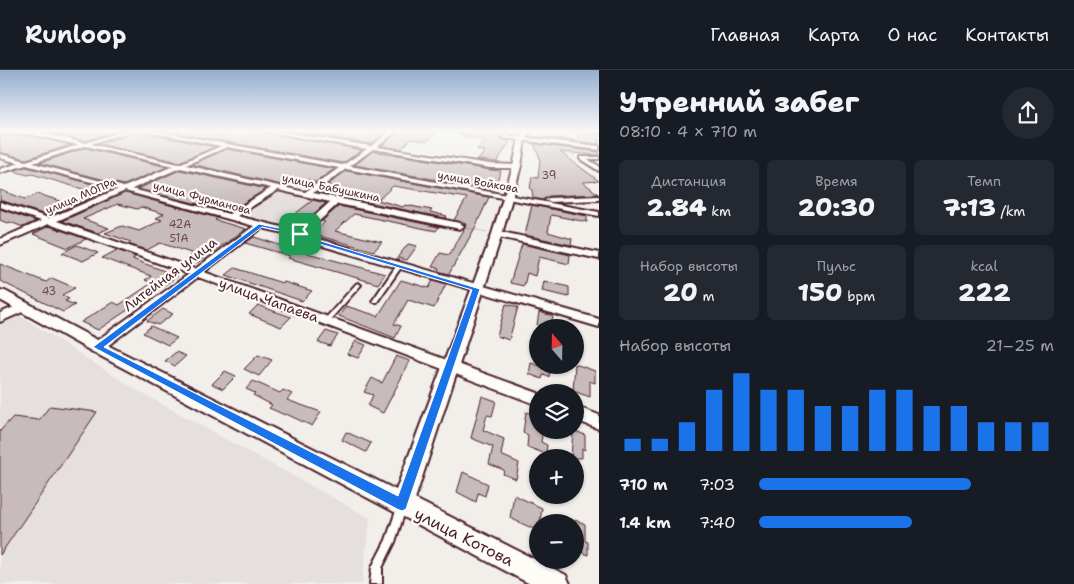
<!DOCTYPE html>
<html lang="ru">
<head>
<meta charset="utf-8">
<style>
  :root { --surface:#171b24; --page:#242831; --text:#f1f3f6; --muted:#9ea1a6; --line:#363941; --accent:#1a73e8 }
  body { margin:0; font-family:"Shantell Sans",sans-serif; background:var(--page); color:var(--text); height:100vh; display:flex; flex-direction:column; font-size:19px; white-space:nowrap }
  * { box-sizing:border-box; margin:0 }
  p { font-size:16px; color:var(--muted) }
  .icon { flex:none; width:28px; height:28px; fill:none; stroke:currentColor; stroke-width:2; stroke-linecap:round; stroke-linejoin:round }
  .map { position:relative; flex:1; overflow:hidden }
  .panel { display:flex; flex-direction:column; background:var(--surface); width:475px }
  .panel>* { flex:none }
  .needle { width:32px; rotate:340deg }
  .tools { position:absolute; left:529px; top:249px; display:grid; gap:10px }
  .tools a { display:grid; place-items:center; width:55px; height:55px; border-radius:50%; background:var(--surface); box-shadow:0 1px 4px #0004; font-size:25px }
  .pin { position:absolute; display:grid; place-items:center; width:42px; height:42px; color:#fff; margin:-21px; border-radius:10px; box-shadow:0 2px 8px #0006 }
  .round { display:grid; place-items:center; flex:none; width:52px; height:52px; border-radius:26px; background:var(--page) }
  .summary { display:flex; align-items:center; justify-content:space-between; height:85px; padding:0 20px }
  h1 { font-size:28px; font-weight:800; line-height:38px }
  .stats { display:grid; grid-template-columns:repeat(3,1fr); gap:8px; height:85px; padding:5px 20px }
  .stats div { display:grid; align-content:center; border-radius:8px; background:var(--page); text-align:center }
  .stats b { font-size:25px; font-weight:800 }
  .stats small { font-size:14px; font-weight:400 }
  .stats p { font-size:14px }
  .chart { height:140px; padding:10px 20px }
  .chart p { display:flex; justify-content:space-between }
  .chart svg { width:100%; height:90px; margin-top:5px; stroke:var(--accent); stroke-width:6 }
  ul { padding:0 20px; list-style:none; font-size:16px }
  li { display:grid; grid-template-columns:80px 60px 1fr; align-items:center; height:38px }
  li i { height:12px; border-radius:6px; background:var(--accent) }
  header { display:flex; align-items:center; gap:30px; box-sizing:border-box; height:70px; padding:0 25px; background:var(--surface); border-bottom:1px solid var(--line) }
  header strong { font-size:24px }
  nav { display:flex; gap:28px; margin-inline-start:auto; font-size:18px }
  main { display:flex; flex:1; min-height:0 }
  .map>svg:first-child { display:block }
</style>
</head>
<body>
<header>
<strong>Runloop</strong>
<nav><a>Главная</a><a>Карта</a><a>О нас</a><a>Контакты</a></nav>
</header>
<main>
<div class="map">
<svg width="599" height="514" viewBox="0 0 599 514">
  <rect width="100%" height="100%" fill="#f2efeb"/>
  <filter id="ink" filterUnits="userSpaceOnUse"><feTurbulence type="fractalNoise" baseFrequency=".02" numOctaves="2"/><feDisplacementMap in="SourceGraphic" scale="10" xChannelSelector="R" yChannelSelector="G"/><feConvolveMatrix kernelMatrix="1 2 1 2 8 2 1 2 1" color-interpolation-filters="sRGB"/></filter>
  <g filter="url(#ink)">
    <g fill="#e5dfdd">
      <path d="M278 121 329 132 296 160 238 145Z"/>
      <path d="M19 245 138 321 370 448 362 514H0V254Z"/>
    </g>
    <g fill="#c8bbbb" stroke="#4a1f2b">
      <path d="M167 61H203L223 65 232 61H261L362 80 343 93Z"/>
      <path d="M289 61 340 67 350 61 385 63 371 74Z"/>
      <path d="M399 61H439L427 71 411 69 401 79 382 76Z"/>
      <path d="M472 61H506L499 69 510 71 497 92 478 90 485 81 477 80 485 69 463 67 464 65 471 64Z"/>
      <path d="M109 62H112L85 71 48 63 74 66 79 63 100 65Z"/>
      <path d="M580 62 599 65V74L530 66 577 70Z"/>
      <path d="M134 63 149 66 153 65 215 77 179 92 98 74Z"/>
      <path d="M0 66H31L71 75 26 89 0 82Z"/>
      <path d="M534 74 599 82V85L560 82 599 111 583 112 598 124 549 126 543 130 533 128 532 120 530 119 532 107 538 108 540 88Z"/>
      <path d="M85 78 167 97 124 115 40 93Z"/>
      <path d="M227 79 334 99 316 112 306 109 302 112 295 110 286 116 192 94Z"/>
      <path d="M373 81 490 100 501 101 493 120 355 95Z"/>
      <path d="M26 97 112 119 49 146 0 130V120L25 129 38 124 70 134 96 123 32 104 28 105 13 101Z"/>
      <path d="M180 100 266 119 229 142 138 119Z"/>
      <path d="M346 101 489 127 476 156 449 204 438 201 439 198 432 197 440 183 449 185 465 158 466 154 454 150 467 128 393 116 378 130 403 137 405 135 432 140 430 142 447 146 445 148 321 123 331 116 328 115Z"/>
      <path d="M125 123 218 148 215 150 246 159 197 193 186 189 194 184 160 173 147 180 128 174 131 172 105 163 122 156 139 161 162 150 156 148 164 144 141 137 137 139 118 134 83 149 109 158 98 163 62 151Z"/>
      <path d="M313 130 326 133 309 148 306 147 302 151 290 148Z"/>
      <path d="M532 135 587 146V152L551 145 548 162 572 169 571 175 525 165Z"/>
      <path d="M339 136 439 157 436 161 354 144 335 161 382 172 374 181 312 164 325 152 322 151Z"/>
      <path d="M0 139 36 151 23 157 10 152 7 153 0 150Z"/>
      <path d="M49 156 86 169 68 178 33 164Z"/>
      <path d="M254 167 289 178 385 204 378 214 288 188 290 186 245 173Z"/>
      <path d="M408 174 417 176 407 190 397 188Z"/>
      <path d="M522 174 570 185 569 194 539 187 535 206 527 203 524 216 510 213Z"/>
      <path d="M77 175 98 183 83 191 62 183Z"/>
      <path d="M117 180 136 187 132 189 178 206 98 260 81 252 113 232 119 235 152 213 145 210 151 206 102 188Z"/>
      <path d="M0 194 46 212 52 208 75 218 62 225 69 229 65 231 75 235 63 242 0 211Z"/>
      <path d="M235 198 282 213 284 212 312 221 302 231 226 205Z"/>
      <path d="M401 210 429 218 433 210 446 214 434 238 408 230 394 254 401 256 395 268 339 246 346 236 378 246Z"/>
      <path d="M544 211 569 217V227L542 221Z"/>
      <path d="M506 234 518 237 509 270 497 266Z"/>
      <path d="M258 235 271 240 291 247 281 257 249 244Z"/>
      <path d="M163 239 173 244 158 255 147 251Z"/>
      <path d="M539 242 553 246 551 258 537 255Z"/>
      <path d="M151 256 177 268 168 275 143 263Z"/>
      <path d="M326 261 338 265 330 276 318 272Z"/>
      <path d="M356 271 366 275 358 288 347 284Z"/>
      <path d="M176 282 186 286 175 296 165 291Z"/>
      <path d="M258 285 272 290 259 306 244 299Z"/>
      <path d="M396 286 410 291 383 343 368 336 373 325 364 322 372 308 382 313Z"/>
      <path d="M531 293 550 299 549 307 543 305 542 309 529 304Z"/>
      <path d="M575 294 595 301V313L590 311V327L573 321Z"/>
      <path d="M225 301 236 306 223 319 212 314Z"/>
      <path d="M253 311 280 323 283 320 292 324 287 330 321 342 312 356 286 344 285 345 269 338 272 335 253 325 255 323 246 319Z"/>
      <path d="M482 326 496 331 492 346 487 345 483 360 504 369 501 385 519 393 516 409 503 404 504 400 489 394 493 377 471 368Z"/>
      <path d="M50 336 97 342 0 485V361L13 347 39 350Z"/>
      <path d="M526 342 538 346V360H543L541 372 547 375 546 384 527 377 528 365 523 363Z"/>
      <path d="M573 360 585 365V380L582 378V388H571Z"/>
      <path d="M346 362 371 373 366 382 342 370Z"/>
      <path d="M463 402 488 414 485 426 478 423 476 432 457 422Z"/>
      <path d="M514 425 542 438 540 452H538V461L510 448Z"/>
      <path d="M575 450 585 454V471L588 472V485L575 479Z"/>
    </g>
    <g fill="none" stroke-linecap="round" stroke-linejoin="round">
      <g stroke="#4a1f2b" stroke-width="4">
        <g id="service">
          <path d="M595 61H599V63L595 62Z"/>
          <path d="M581 87H599V89H582Z"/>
          <path d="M399 194 402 196 377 232H373L372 231 373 230 397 195Z"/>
          <path d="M358 213 361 215 360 216 328 252H324L323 251 324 250 356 214Z"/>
          <path d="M401 433 404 435 406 438 395 472 382 498V514H370L372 497 386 470 398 435Z"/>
        </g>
      </g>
      <g stroke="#4a1f2b" stroke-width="4">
        <g id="minor">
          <path d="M0 61H43L42 63 85 73 123 61H131L91 74 179 94 221 76 145 61H156L343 95 367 79 263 61H276L371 76 391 61H397L377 77 490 94 519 95V97L517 98H490L373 79 350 96 599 142V146L346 99 313 123 460 153 464 156 460 159 338 134 306 163 315 168 599 249V257L309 172 297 166 262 158 204 202 538 323V335L198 207 102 280H92L90 277 92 274 189 204 49 154 0 175V169L41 151 0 137V132L49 148 118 119 26 95 0 103V99L19 93 0 88V84L26 91 78 75 31 64H0ZM85 76 173 96 124 117 33 93ZM227 77 339 98 305 122 186 95ZM180 98 271 118 229 144 132 119ZM278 120 330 132 298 161 237 146ZM125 121 254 156 195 199 57 151Z"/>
          <path d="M456 61H469L470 62 467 64Z"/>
          <path d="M504 65 599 76V80L502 68Z"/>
          <path d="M580 87H584L599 96V101L580 89Z"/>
          <path d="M599 126V130L549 132 545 130 549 128Z"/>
          <path d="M497 161 599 183V189L494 166V162Z"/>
          <path d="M23 233 27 234 29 237 27 240 0 252V243Z"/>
          <path d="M575 336 599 345V359L575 350Z"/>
        </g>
      </g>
      <g stroke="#4a1f2b" stroke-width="4">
        <path id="tertiary" d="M524 61H530L525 69 521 96 502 164 415 429 566 505 570 514H530L91 281 0 230V220L5 221 103 273 396 420 492 164 513 96 519 69Z"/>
      </g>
      <g stroke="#4a1f2b" stroke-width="1" stroke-dasharray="0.5 2" stroke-linecap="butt">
        <path d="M474 63 497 66"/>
        <path d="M565 82 575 86"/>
        <path d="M467 158 487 162"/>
      </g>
      <use href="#service" fill="#fdfcf7" fill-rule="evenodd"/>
      <use href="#minor" fill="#fdfcf7" fill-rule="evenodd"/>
      <use href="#tertiary" fill="#fdfcf7" fill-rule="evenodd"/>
    </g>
  </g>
  <linearGradient id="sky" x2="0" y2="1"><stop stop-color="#94aece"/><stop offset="0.46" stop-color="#f9f8f6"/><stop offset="1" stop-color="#f9f8f6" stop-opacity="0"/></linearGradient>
  <rect width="599" height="133" fill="url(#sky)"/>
  <path fill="#1a73e8" stroke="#fff" fill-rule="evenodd" d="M259 154 302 163 314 169 480 219 406 439 402 441 397 439 93 277ZM262 157 298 165 310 171 472 220 398 426 104 277Z"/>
  <g text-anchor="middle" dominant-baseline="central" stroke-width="4.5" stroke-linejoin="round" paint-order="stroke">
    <g font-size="11" fill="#6a464f">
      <text x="549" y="105">39</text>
      <text x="180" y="154">42А</text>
      <text x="179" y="168">51А</text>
      <text x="49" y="221">43</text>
    </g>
    <g font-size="11" fill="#4a1f2b" stroke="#fdfcf7">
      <text transform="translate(478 112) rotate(10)">улица Войкова</text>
      <text transform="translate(331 118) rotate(12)">улица Бабушкина</text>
      <text transform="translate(81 126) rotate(-23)">улица МОПРа</text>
      <text transform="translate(202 128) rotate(15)">улица Фурманова</text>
    </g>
    <g font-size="14" fill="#4a1f2b" stroke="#fdfcf7">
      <text transform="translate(170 204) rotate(-37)">Литейная улица</text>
      <text transform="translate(269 230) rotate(20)">улица Чапаева</text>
    </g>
    <g font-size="16" fill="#4a1f2b" stroke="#fdfcf7">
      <text transform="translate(464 467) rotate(27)">улица Котова</text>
    </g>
  </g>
</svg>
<div class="tools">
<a><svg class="needle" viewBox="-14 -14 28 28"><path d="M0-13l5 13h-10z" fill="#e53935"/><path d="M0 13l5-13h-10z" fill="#9ea1a6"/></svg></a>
<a><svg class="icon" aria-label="layers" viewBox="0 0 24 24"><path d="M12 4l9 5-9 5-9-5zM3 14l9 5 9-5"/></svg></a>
<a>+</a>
<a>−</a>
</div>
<div class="pin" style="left:300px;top:164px;background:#1e9e55"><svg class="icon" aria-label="arrive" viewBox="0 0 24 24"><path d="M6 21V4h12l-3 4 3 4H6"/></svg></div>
</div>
<section class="panel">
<div class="summary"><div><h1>Утренний забег</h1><p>08:10 · 4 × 710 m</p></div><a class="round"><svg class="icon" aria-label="share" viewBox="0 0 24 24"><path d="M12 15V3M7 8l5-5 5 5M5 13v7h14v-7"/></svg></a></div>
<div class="stats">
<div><p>Дистанция</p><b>2.84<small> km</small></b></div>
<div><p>Время</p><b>20:30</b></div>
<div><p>Темп</p><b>7:13<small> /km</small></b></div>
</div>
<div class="stats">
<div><p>Набор высоты</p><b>20<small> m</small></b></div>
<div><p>Пульс</p><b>150<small> bpm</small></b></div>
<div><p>kcal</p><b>222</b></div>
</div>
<div class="chart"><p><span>Набор высоты</span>21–25 m</p>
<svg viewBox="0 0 160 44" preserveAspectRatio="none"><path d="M5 44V38M15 44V38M25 44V30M35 44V14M45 44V6M55 44V14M65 44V14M75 44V22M85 44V22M95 44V14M105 44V14M115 44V22M125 44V22M135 44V30M145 44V30M155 44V30"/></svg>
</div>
<ul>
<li><b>710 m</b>7:03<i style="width:72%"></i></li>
<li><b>1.4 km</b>7:40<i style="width:52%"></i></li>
</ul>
</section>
</main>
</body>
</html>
